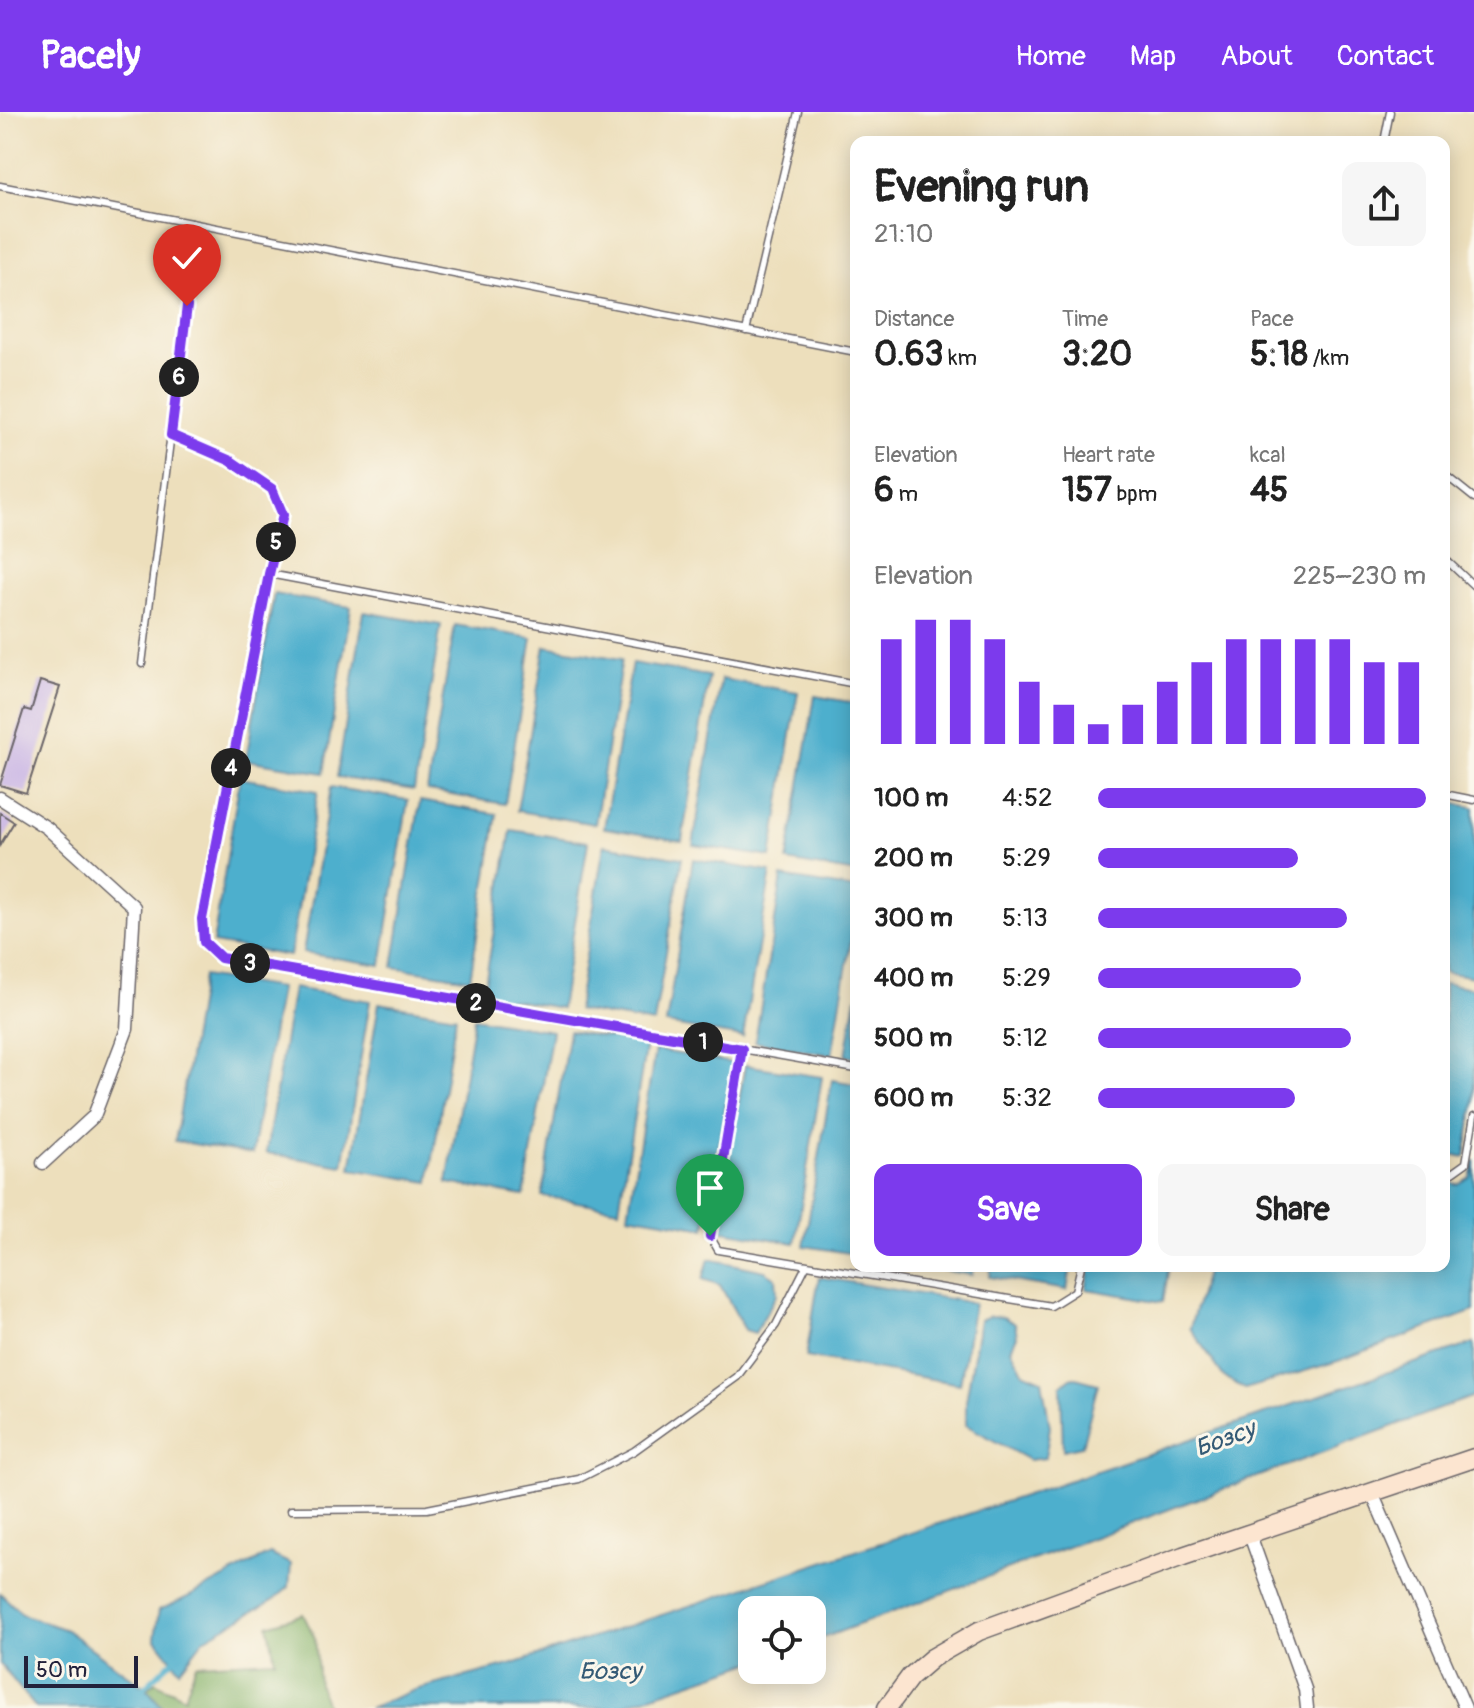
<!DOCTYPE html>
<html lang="en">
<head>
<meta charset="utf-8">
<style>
  :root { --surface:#fff; --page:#f6f6f6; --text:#222; --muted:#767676; --accent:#7c3aed }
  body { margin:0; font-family:Pangolin,sans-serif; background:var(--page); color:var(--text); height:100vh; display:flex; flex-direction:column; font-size:30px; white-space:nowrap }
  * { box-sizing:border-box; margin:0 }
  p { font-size:26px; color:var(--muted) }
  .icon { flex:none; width:44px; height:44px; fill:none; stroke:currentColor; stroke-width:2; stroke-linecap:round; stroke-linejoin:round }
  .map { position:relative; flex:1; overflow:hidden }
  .panel { position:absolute; left:850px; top:24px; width:600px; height:1136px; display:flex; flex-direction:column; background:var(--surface); border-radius:16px; box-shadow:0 4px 20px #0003 }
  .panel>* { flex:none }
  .tools { position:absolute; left:738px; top:1484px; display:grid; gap:16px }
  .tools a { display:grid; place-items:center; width:88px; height:88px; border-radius:16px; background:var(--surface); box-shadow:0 4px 20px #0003; font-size:40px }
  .scale { position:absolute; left:24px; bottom:20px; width:114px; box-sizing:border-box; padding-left:8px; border:4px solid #22223b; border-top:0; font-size:22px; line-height:28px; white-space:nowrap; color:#22223b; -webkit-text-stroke:6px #fbf7ec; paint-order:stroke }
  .pin { position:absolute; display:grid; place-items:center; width:68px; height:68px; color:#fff; margin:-82px -34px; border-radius:50% 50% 50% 0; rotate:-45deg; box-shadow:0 0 8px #0007 }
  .pin .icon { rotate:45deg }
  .km { position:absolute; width:40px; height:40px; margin:-20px; border-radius:50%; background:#222; color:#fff; font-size:22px; line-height:40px; text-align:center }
  .round { display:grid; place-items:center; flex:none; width:84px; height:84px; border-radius:16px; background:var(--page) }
  .head { display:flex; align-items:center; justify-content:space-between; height:136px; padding:0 24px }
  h1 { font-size:44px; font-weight:800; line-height:60px }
  .figures { display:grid; grid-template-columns:repeat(3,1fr); gap:12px; height:136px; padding:8px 24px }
  .figures div { display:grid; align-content:center }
  .figures b { font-size:34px; font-weight:800 }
  .figures small { font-size:22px; font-weight:400 }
  .figures p { font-size:22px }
  .chart { height:224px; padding:16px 24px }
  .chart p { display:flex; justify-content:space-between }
  .chart svg { width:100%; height:144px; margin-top:8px; stroke:var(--accent); stroke-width:6 }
  .cta { display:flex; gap:16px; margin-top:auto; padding:16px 24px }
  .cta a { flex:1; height:92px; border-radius:16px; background:var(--accent); color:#fff; font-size:32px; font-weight:800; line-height:92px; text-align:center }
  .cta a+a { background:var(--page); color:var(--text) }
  ul { padding:0 24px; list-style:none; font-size:26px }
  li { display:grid; grid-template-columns:128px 96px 1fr; align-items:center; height:60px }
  li i { height:20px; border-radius:10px; background:var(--accent) }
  header { display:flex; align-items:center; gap:48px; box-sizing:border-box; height:112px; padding:0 40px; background:var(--accent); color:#fff }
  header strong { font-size:38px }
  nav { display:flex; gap:44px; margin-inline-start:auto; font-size:28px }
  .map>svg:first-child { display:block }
</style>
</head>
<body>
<header>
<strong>Pacely</strong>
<nav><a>Home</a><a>Map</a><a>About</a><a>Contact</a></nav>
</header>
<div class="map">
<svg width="1474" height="1596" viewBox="0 0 1474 1596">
  <rect width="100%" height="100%" fill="#fbf7ec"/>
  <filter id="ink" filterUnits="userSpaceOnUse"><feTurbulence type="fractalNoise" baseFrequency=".0125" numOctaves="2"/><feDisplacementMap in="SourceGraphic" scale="16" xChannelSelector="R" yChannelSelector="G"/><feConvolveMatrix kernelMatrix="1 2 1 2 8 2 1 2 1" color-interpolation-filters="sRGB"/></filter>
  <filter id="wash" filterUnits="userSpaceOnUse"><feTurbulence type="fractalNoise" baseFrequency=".006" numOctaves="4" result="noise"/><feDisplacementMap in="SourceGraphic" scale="32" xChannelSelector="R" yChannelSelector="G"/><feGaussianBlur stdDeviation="1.8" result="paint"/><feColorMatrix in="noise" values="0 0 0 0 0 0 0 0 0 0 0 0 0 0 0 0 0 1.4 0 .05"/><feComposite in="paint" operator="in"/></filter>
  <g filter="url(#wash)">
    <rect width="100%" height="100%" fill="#eddfbc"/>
    <path fill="#86b269" stroke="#546a52" stroke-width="2" d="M303 1502 315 1526 319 1573 328 1596H163L147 1577 155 1570 185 1585 196 1552 275 1548 268 1513Z"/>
    <g fill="#4eafcd" stroke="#386884" stroke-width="2">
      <path d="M274 482 351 495 324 661 246 648Z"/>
      <path d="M364 500 441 513 414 678 337 665Z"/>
      <path d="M455 513 532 526 505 692 427 679Z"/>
      <path d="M545 534 622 547 595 712 517 699Z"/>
      <path d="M632 551 709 564 682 729 604 716Z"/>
      <path d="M721 567 798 580 771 745 693 733Z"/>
      <path d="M815 584 856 591V761L787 749Z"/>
      <path d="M240 666 318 679 290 844 213 831Z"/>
      <path d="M331 675 408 688 381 853 303 841Z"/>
      <path d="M420 689 497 702 470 867 393 855Z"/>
      <path d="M1444 690 1474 695V865L1444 860Z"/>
      <path d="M511 718 588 730 561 896 483 883Z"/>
      <path d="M604 733 682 746 654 911 577 898Z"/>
      <path d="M693 747 771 760 743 925 666 912Z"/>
      <path d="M782 765 856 777V798L832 943 755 930Z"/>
      <path d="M203 864 280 876 252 1042 175 1029Z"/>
      <path d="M1444 871 1474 876V992L1465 1045 1444 1041Z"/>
      <path d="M293 876 370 889 343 1054 266 1041Z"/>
      <path d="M856 885V946L846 944Z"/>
      <path d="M379 891 456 904 429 1070 351 1057Z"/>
      <path d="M474 906 552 919 524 1084 447 1071Z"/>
      <path d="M569 919 646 932 619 1097 542 1084Z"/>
      <path d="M655 938 733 951 705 1116 628 1103Z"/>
      <path d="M745 953 822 965 795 1131 717 1118Z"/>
      <path d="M832 968 856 972V1142L804 1134Z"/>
      <path d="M1474 1048V1199L1338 1249 1245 1277 1224 1265 1190 1216 1208 1154H1444V1070L1458 1072 1470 1065Z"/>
      <path d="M709 1147 765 1159 776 1166 777 1182 755 1221 745 1218 720 1173 703 1167Z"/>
      <path d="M918 1154H973L972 1163Z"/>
      <path d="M991 1154H1071L1067 1178 990 1165Z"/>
      <path d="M1090 1154H1169L1163 1190 1086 1177Z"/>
      <path d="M819 1165 974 1191 960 1272 806 1245Z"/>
      <path d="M990 1204 1003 1205 1015 1212 1017 1224 1011 1237 1023 1260 1042 1268 1050 1315 1045 1346 1029 1348 966 1313V1289L980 1208Z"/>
      <path d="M1474 1231V1284L812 1530V1498H752V1550L615 1596H369L415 1578 513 1552 1032 1381Z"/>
      <path d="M1072 1265 1098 1272 1082 1334 1063 1338 1061 1274Z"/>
      <path d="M270 1442 291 1452 289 1475 275 1487 204 1527 180 1558 155 1526 159 1498C198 1483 232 1460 270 1442Z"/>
      <path d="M0 1481 22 1502 66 1518 147 1577 163 1596H36L0 1552Z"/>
    </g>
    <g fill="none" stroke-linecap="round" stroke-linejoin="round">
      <path stroke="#4eafcd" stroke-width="5" d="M139 1580 173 1548"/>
    </g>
    <g id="blocks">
      <g fill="#c8b3e4">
        <path d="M40 569 60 575 26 681 0 673 24 597 31 599Z"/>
        <path d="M0 701 14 710 0 733Z"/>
      </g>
    </g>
  </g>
  <g filter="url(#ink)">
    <use href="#blocks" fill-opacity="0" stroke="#696468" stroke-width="2"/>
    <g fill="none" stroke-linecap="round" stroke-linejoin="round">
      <g stroke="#696468" stroke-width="9">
        <g id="lane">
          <path d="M1384 30 1390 0"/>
          <path d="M0 74 856 240"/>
          <path d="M746 219 798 0"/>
          <path d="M171 323 231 349 272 377 283 403 269 462 202 807 204 830 221 846 856 957"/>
          <path d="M1444 362 1474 386"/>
          <path d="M1444 446 1474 474"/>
          <path d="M269 462 856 572"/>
          <path d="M142 552 187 194 192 111"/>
          <path d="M1444 682 1474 688"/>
          <path d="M742 937 710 1124 718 1138 1051 1194 1075 1179 1081 1154"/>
          <path d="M1444 1060 1452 1061 1466 1051 1474 1004"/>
          <path d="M291 1398 427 1397 579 1367 634 1339 737 1265 776 1213 806 1154"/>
        </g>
      </g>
      <g stroke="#696468" stroke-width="15">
        <g id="street">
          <path d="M0 686 47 716 134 795 127 917 94 1004 43 1051"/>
          <path d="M1372 1381 1465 1596"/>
          <path d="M1250 1423 1305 1577 1307 1596"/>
        </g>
      </g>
      <g stroke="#696468" stroke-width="21">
        <path id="secondary" d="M887 1596 910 1565 932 1546 979 1519 1183 1444 1474 1346"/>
      </g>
      <use href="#lane" stroke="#fff" stroke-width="6"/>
      <use href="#street" stroke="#fff" stroke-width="12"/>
      <use href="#secondary" stroke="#fce5d0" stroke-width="18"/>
    </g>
  </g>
  <g fill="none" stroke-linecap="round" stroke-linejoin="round" filter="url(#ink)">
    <g stroke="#fff" stroke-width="16">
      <path id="route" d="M187 194 171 323 231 349 272 377 283 403 269 462 202 807 204 830 221 846 742 937 710 1124"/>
    </g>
    <use href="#route" stroke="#7c3aed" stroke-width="10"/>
  </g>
  <g text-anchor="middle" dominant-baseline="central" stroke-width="6" stroke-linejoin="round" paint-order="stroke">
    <g font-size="24" font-style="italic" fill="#345a75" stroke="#fbf7ec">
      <text transform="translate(1225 1327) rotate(-20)">Бозсу</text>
      <text x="610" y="1559">Бозсу</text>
    </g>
  </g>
</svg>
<div class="tools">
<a><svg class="icon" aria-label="locate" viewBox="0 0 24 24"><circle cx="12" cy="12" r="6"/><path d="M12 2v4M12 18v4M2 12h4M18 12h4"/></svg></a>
</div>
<div class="scale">50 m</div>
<div class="pin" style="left:710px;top:1124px;background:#1e9e55"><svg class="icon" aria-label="arrive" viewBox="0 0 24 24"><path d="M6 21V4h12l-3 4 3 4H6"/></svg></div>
<div class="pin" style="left:187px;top:194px;background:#d93025"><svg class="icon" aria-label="check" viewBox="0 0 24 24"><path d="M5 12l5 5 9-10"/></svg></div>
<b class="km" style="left:703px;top:930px">1</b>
<b class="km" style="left:476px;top:891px">2</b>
<b class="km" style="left:250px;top:851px">3</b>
<b class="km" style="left:231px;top:656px">4</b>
<b class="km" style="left:276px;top:430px">5</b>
<b class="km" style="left:179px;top:265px">6</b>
<section class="panel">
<div class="head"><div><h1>Evening run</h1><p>21:10</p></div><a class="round"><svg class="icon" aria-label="share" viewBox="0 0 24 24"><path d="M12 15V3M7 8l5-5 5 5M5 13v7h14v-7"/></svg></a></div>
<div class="figures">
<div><p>Distance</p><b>0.63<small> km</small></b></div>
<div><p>Time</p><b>3:20</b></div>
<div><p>Pace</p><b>5:18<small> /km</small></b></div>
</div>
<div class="figures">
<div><p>Elevation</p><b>6<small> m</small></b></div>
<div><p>Heart rate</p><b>157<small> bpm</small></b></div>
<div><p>kcal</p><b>45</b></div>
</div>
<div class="chart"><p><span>Elevation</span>225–230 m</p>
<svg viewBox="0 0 160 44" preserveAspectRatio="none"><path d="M5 44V12M15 44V6M25 44V6M35 44V12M45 44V25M55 44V32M65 44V38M75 44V32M85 44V25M95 44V19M105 44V12M115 44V12M125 44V12M135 44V12M145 44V19M155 44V19"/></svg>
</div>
<ul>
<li><b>100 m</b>4:52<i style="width:100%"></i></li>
<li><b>200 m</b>5:29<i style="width:61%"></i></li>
<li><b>300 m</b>5:13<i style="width:76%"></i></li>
<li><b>400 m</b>5:29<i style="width:62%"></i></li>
<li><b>500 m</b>5:12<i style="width:77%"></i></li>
<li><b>600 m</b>5:32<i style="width:60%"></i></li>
</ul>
<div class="cta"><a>Save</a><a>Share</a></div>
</section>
</div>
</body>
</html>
